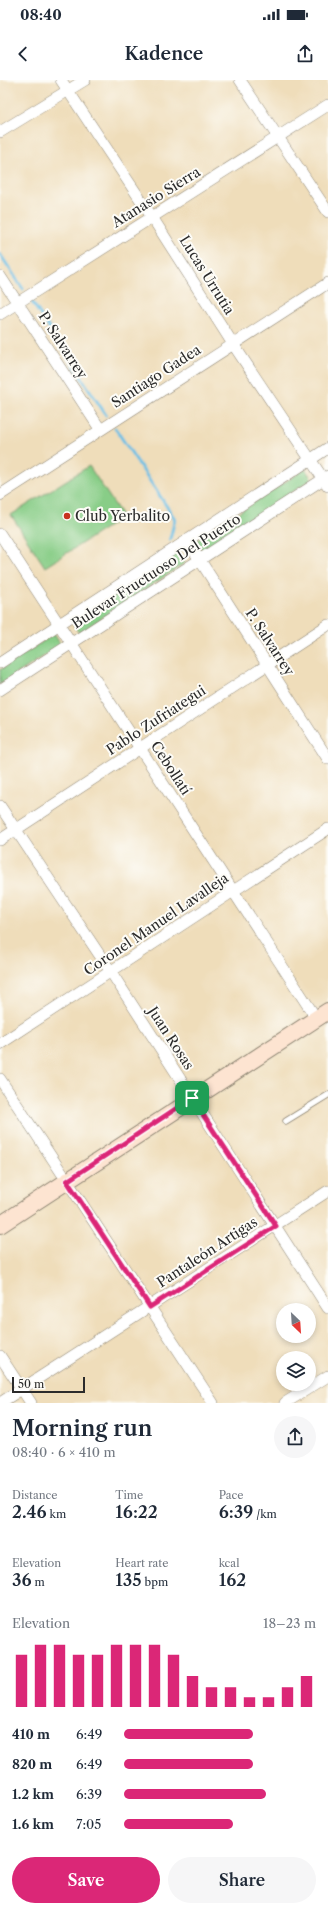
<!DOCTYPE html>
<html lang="en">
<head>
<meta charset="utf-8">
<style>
  :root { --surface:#fff; --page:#f6f6f7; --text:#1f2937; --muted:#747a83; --accent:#db2777 }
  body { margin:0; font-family:"Libre Caslon Text",serif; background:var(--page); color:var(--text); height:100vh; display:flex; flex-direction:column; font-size:15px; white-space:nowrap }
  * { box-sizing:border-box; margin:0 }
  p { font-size:13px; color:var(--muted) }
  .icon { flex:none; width:22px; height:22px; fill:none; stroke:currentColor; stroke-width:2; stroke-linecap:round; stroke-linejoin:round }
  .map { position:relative; height:1323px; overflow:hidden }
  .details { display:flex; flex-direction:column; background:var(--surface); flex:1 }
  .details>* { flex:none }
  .needle { width:26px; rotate:155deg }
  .fabs { position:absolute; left:276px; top:1223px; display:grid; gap:8px }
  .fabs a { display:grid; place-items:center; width:40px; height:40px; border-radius:50%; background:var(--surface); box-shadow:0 2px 6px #0003; font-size:20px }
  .scale { position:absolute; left:12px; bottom:10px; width:73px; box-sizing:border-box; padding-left:4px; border:2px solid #2b2b2b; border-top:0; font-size:11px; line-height:14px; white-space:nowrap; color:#2b2b2b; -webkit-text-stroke:3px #fdfcf7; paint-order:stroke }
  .pin { position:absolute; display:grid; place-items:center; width:34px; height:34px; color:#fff; margin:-17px; border-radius:8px; box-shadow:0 2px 6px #0006 }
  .round { display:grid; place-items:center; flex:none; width:42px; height:42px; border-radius:21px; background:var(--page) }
  .head { display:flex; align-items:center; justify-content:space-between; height:68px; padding:0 12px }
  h1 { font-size:22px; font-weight:600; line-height:30px }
  .stats { display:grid; grid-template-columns:repeat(3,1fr); gap:6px; height:68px; padding:4px 12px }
  .stats div { display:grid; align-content:center }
  .stats b { font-size:17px; font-weight:600 }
  .stats small { font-size:11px; font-weight:400 }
  .stats p { font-size:11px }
  .chart { height:112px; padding:8px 12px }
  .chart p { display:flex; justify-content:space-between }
  .chart svg { width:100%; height:72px; margin-top:4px; stroke:var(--accent); stroke-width:6 }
  .primary-button { display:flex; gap:8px; margin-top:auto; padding:8px 12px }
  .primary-button a { flex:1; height:46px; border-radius:24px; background:var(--accent); color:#fff; font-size:16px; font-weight:600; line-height:46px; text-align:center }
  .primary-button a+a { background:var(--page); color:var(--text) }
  ul { padding:0 12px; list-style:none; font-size:13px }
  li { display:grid; grid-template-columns:64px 48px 1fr; align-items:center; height:30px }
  li i { height:10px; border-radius:5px; background:var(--accent) }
  .status { display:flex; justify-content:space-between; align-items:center; height:28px; padding:0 20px; background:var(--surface); direction:ltr }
  .status svg { height:11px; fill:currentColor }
  header { display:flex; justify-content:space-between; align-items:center; height:52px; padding:0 12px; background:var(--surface); font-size:18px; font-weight:600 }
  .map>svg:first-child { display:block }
</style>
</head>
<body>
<div class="status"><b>08:40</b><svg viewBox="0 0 49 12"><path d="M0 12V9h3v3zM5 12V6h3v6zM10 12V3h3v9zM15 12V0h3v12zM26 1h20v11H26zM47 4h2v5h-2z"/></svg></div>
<header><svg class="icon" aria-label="back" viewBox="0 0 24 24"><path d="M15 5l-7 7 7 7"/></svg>Kadence<svg class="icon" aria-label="share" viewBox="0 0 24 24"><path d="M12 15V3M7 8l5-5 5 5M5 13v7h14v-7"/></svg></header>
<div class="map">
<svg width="328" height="1323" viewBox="0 0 328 1323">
  <rect width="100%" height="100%" fill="#fdfcf7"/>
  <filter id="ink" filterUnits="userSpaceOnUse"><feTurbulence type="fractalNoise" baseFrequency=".025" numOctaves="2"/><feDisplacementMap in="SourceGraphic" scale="8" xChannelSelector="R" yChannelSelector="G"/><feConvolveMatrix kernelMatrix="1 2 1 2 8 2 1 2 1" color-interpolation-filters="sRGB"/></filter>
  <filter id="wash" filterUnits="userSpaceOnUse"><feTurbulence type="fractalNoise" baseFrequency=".012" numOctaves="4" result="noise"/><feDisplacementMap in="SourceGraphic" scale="16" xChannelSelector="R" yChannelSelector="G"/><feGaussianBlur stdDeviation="0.9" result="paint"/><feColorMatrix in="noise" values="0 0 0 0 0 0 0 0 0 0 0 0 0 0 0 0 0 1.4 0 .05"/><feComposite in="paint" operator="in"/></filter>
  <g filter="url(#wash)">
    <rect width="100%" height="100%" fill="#efddba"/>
    <g fill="#88cd87" stroke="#5a7c59">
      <path d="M89 386 123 437 45 487 11 435Z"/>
      <path d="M305 389 312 399 203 471 197 460Z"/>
      <path d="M178 472 185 483 79 553 72 543Z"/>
      <path d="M54 554 61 565 0 605V590Z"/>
    </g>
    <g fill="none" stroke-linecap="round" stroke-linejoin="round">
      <g stroke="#69bfe6" stroke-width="3">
        <path d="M0 174 23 209"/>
        <path d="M32 222 106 335"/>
        <path d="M115 348 175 439 170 459"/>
      </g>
    </g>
  </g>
  <g filter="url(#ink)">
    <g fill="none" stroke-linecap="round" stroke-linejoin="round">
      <g stroke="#8d8472" stroke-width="7">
        <path id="lane" d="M286 1041 328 1015"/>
      </g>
      <g stroke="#8d8472" stroke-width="12">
        <g id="street">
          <path d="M61 0 152 137 233 264 328 406"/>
          <path d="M240 0 328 132"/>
          <path d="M0 52 85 0"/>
          <path d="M0 196 100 349"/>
          <path d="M0 234 328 25"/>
          <path d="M0 415 328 203"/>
          <path d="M0 454 316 938"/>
          <path d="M187 460 328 679"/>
          <path d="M0 583 328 368"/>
          <path d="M0 610 328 396"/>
          <path d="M0 726 111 892 328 1228"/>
          <path d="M0 760 328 545"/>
          <path d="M0 964 328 749"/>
          <path d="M0 999 213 1323"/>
          <path d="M0 1276 31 1323"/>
          <path d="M0 1323 328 1111"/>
          <path d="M285 1323 328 1296"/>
        </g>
      </g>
      <g stroke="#8d8472" stroke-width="18">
        <path id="secondary" d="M0 1145 328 931"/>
      </g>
      <use href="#lane" stroke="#fff" stroke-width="5.5"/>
      <use href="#street" stroke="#fff" stroke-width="11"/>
      <use href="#secondary" stroke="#fde4d1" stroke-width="16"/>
    </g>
  </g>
  <g fill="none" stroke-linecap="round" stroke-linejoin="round" filter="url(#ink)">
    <g stroke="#fff" stroke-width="8">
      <path id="route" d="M192 1018 276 1146 150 1227 67 1101Z"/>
    </g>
    <use href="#route" stroke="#db2777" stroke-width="5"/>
  </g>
  <circle fill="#c8321e" stroke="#fdfcf7" stroke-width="1.5" cx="67" cy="436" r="4"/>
  <g text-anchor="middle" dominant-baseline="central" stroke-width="4" stroke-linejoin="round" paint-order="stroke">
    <g font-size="14" fill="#2b2b2b" stroke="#fdfcf7">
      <text transform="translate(156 117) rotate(-32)">Atanasio Sierra</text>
      <text transform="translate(207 195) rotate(58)">Lucas Urrutia</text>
      <text transform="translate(63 265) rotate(57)">P. Salvarrey</text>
      <text transform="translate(156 296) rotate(-33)">Santiago Gadea</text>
      <text transform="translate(156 491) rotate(-33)">Bulevar Fructuoso Del Puerto</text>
      <text transform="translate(270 562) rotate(57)">P. Salvarrey</text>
      <text transform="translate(156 640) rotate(-33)">Pablo Zufriategui</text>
      <text transform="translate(171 688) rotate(57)">Cebollatí</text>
      <text transform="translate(156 844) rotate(-34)">Coronel Manuel Lavalleja</text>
      <text transform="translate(171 958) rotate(57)">Juan Rosas</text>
      <text transform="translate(207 1172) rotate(-33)">Pantaleón Artigas</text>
    </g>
    <g font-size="14" fill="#2b2b2b" stroke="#fdfcf7" text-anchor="start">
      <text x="75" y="436">Club Yerbalito</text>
    </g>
  </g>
</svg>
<div class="fabs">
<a><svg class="needle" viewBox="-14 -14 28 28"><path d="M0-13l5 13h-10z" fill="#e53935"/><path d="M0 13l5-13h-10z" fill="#747a83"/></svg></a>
<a><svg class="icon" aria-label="layers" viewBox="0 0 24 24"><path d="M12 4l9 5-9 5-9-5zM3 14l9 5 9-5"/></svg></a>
</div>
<div class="scale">50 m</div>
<div class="pin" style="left:192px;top:1018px;background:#1e9e55"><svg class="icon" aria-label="arrive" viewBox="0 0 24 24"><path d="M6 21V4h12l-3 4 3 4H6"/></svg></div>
</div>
<section class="details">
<div class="head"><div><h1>Morning run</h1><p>08:40 · 6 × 410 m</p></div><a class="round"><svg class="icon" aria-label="share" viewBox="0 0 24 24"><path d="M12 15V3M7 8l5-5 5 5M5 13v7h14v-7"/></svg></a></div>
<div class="stats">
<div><p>Distance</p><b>2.46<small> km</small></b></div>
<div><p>Time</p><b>16:22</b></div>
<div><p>Pace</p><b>6:39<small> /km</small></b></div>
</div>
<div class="stats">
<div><p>Elevation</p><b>36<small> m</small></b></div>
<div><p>Heart rate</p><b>135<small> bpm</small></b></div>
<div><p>kcal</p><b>162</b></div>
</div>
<div class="chart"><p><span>Elevation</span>18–23 m</p>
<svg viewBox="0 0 160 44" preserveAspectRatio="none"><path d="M5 44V12M15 44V6M25 44V6M35 44V12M45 44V12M55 44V6M65 44V6M75 44V6M85 44V12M95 44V25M105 44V32M115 44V32M125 44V38M135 44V38M145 44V32M155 44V25"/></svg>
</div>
<ul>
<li><b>410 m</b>6:49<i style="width:67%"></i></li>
<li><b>820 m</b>6:49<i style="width:67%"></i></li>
<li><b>1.2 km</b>6:39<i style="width:74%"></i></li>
<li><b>1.6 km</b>7:05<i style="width:57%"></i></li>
</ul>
<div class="primary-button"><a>Save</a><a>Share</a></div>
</section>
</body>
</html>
